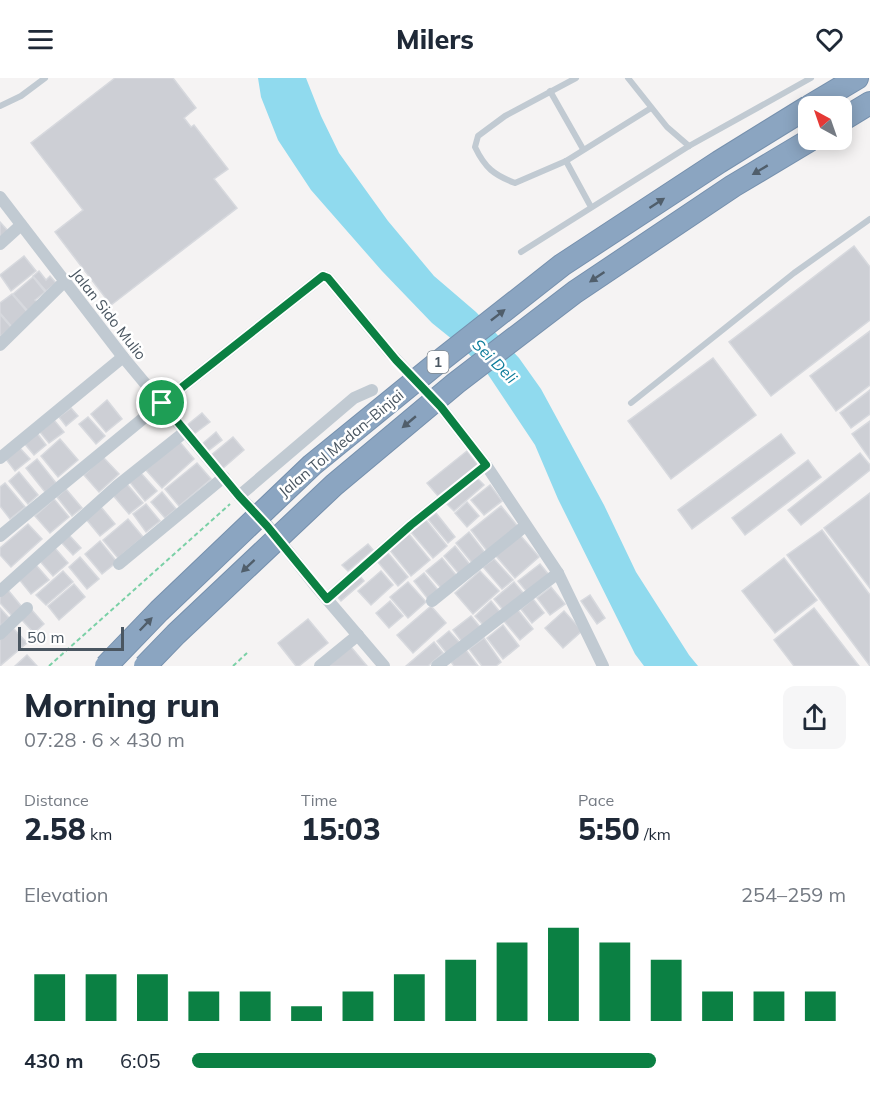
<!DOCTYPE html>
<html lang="en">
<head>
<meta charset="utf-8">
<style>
  :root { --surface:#fff; --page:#f6f6f7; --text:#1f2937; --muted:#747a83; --accent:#0b8043 }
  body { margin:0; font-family:Mulish,sans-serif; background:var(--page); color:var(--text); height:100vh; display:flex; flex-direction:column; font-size:22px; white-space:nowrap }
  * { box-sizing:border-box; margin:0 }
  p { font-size:20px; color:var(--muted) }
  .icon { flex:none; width:33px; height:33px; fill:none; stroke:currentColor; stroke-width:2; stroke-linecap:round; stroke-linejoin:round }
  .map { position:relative; height:588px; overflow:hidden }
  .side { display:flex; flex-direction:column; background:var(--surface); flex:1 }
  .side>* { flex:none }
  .needle { width:39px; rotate:320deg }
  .fabs { position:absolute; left:798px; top:18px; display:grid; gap:12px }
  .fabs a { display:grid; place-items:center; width:54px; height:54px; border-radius:12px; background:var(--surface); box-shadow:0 3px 15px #0003; font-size:30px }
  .scale { position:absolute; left:18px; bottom:15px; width:106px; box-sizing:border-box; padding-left:6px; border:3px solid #4a5661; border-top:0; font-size:16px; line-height:21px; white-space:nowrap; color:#4a5661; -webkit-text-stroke:4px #fff; paint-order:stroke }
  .pin { position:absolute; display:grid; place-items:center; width:51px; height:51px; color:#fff; margin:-26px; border:3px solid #fff; border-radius:50%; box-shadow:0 2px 6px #0007 }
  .round { display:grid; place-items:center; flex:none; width:63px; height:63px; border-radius:12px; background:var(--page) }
  .overview { display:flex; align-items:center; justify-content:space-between; height:102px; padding:0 24px }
  h1 { font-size:33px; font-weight:800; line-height:45px }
  .stats { display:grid; grid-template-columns:repeat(3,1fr); gap:9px; height:102px; padding:6px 24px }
  .stats div { display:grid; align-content:center }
  .stats b { font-size:30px; font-weight:800 }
  .stats small { font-size:16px; font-weight:400 }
  .stats p { font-size:16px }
  .chart { height:168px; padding:12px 24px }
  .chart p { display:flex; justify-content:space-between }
  .chart svg { width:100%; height:108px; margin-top:6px; stroke:var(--accent); stroke-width:6 }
  ul { padding:0 24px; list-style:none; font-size:20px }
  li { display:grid; grid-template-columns:96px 72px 1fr; align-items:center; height:45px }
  li i { height:15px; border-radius:8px; background:var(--accent) }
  header { display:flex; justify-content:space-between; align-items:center; height:78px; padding:0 24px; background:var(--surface); font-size:27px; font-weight:800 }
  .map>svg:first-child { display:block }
</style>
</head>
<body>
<header><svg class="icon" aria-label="menu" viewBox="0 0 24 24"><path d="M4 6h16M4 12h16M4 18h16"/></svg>Milers<svg class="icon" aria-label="heart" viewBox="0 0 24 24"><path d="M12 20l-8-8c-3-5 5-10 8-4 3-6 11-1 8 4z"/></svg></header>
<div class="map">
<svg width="870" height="588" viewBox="0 0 870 588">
  <rect width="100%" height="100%" fill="#f5f3f3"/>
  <path fill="#90daee" d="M258 0H306L321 38 339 75 388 143 434 198 476 234 519 280 541 311 604 427 636 494 689 577 698 588H644L635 576 558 421 535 367 487 295 463 270 432 245 382 193 311 112 278 62 261 19Z"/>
  <g fill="#cdcfd5" stroke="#d7d9de" stroke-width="1.5">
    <path d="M115 0H173L196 30 184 40 191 49 194 47 228 91 214 101 237 130 111 227 55 154 83 132 31 65Z"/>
    <path d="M0 144 9 154 0 161Z"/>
    <path d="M854 168 870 189V242L771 318 729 264Z"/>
    <path d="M24 178 36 193 11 213 0 197Z"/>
    <path d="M39 193 46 202 50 198 56 205 46 213 33 198Z"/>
    <path d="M33 199 45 214 35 222 38 225 28 233 13 216Z"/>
    <path d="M12 216 29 236 13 250 0 235V225Z"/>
    <path d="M0 236 11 249 0 259Z"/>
    <path d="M870 253V307L836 333 810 298Z"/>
    <path d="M713 280 756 337 671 401 628 343Z"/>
    <path d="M870 312V336L851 350 840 335Z"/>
    <path d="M107 322 122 341 106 354 91 336Z"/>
    <path d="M71 330 78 338 66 348 59 339Z"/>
    <path d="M202 335 210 344 194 356 187 347Z"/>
    <path d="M88 339 105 358 96 366 79 346Z"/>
    <path d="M54 342 64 354 49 365 40 354Z"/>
    <path d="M870 343V381L852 356Z"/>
    <path d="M216 354 222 362 208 373 202 366Z"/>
    <path d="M37 355 46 367 34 377 24 365Z"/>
    <path d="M781 356 795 375 692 451 678 432Z"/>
    <path d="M233 359 244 372 222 391 210 378Z"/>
    <path d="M60 361 78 382 58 399 41 378Z"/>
    <path d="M179 363 194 381 162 410 146 392Z"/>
    <path d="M19 369 30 381 15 393 5 380Z"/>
    <path d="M467 373 478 387 438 418 427 405Z"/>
    <path d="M860 375 870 387V392L801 447 788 432Z"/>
    <path d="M103 379 119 396 99 414 84 397Z"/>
    <path d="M37 381 56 405 45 414 26 390Z"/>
    <path d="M808 382 821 399 745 457 732 440Z"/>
    <path d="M197 385 211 401 179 428 165 411Z"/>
    <path d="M19 394 38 417 28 426 9 403Z"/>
    <path d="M140 394 157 413 145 423 129 403Z"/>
    <path d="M477 400 484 407 454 433 447 426Z"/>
    <path d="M5 405 25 429 10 441 0 428V409Z"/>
    <path d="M126 405 143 425 129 436 112 416Z"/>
    <path d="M490 407 502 423 484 437 471 422Z"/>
    <path d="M66 411 82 430 72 438 57 419Z"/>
    <path d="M162 414 176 431 165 440 151 424Z"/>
    <path d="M870 415V510L824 450Z"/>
    <path d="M54 421 69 439 50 455 35 438Z"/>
    <path d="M467 424 479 438 467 449 455 435Z"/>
    <path d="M146 426 160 443 146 454 133 436Z"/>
    <path d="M501 428 519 450 488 474 471 452Z"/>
    <path d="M101 429 115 446 100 458 86 441Z"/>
    <path d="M436 435 455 459 448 465 428 441Z"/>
    <path d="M128 441 143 459 118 480 103 462Z"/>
    <path d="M426 442 447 468 433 480 411 454Z"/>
    <path d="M28 446 42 461 11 489 0 477V470Z"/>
    <path d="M822 452 870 517V588L787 477Z"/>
    <path d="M469 454 486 476 473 486 456 465Z"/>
    <path d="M408 455 430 482 411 498 389 471Z"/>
    <path d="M69 457 81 470 73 477 61 464Z"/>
    <path d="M520 457 539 479 515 500 496 478Z"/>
    <path d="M100 463 117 484 102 496 85 476Z"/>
    <path d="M368 466 373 472 348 493 342 487Z"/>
    <path d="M455 468 471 488 460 497 444 478Z"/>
    <path d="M54 469 68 485 53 498 39 482Z"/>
    <path d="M388 475 408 499 398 508 378 484Z"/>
    <path d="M80 479 99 501 87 511 69 489Z"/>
    <path d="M442 480 456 497 441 510 426 493Z"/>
    <path d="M784 480 817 522 775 555 742 513Z"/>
    <path d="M494 481 513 502 502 511 483 489Z"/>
    <path d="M540 486 549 497 527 514 518 503Z"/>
    <path d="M36 487 49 502 31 516 18 500Z"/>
    <path d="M63 493 73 504 46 527 36 517Z"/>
    <path d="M381 493 393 507 371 527 358 513Z"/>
    <path d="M480 493 499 513 473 536 455 515Z"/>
    <path d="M424 495 438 512 428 521 414 503Z"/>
    <path d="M359 497 364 503 341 523 336 517Z"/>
    <path d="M408 504 426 524 408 540 390 519Z"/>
    <path d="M514 504 524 516 504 533 494 521Z"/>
    <path d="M74 506 85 519 59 542 48 528Z"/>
    <path d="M551 509 565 526 550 537 537 520Z"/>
    <path d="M8 512 22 529 12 538 0 525V518Z"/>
    <path d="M590 517 605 540 597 546 581 523Z"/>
    <path d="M533 521 544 535 532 545 521 531Z"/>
    <path d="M390 523 403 538 389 550 376 535Z"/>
    <path d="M491 523 500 534 484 548 475 538Z"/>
    <path d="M431 528 446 545 413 575 397 557Z"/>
    <path d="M0 530 9 540 0 548Z"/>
    <path d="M814 530 859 588H794L774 562Z"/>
    <path d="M31 531 44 546 34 555 21 541Z"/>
    <path d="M518 532 533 551 520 562 504 543Z"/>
    <path d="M564 533 582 553 563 570 545 550Z"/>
    <path d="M471 538 480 549 462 564 453 552Z"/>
    <path d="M308 541 328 565 299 588H296L278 565Z"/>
    <path d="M503 547 519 568 503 581 487 560Z"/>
    <path d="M13 550 27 565 0 588V562Z"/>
    <path d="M449 553 461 566 448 577 437 563Z"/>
    <path d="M484 560 501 584 496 588H482L469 571Z"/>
    <path d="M434 564 443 575 428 588H406Z"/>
    <path d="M351 569 367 588H328Z"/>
    <path d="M466 572 478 588H454L451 584Z"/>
    <path d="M27 577 37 588H15Z"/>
  </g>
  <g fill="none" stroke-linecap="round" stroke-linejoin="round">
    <g stroke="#7690ad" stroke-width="24">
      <g id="highway">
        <path d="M810 28 857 0"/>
        <path d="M842 42 870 25"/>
      </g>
    </g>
    <g stroke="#7ad0a6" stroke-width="2" stroke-dasharray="4.5 3" stroke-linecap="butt">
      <path d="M49 588 230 426"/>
      <path d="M233 588 247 575"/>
    </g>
    <g stroke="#c1cad2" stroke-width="6">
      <path d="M576 0 505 38 478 58 475 69C485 90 494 97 515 105L566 83 651 30"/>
      <path d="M628 0 667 49 689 68"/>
      <path d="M550 13 583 71"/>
      <path d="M0 28 21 18 45 0"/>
      <path d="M566 83 591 129"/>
      <path d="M521 174 689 68 811 0"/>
      <path d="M631 325 794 195 870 141"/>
    </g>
    <g stroke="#c1cad2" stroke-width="12">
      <path d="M0 119 123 279 239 418 268 448 314 506 384 588"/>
      <path d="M0 166 21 147"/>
      <path d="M0 267 64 204"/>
      <path d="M0 380 123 279"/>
      <path d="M239 418 354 320 372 312"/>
      <path d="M0 458 162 325 323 198 328 200 390 275 441 329 486 387 558 495 603 588"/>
      <path d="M119 486 224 399"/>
      <path d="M0 513 117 408 186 353"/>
      <path d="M327 521 411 447 486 387"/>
      <path d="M432 523 525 448"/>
      <path d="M0 556 27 530"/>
      <path d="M320 588 358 557"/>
      <path d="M437 588 558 495"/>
    </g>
    <use href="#highway" stroke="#8ba5c1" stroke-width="22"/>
    <g stroke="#7690ad" stroke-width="24" stroke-linecap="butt">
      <g id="highway-bridge">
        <path d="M106 588 159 533 312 387 436 286 562 187 719 84 808 29"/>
        <path d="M145 588 176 556 334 407 456 305 575 214 733 108 810 62"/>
      </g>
    </g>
    <use href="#highway-bridge" stroke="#8ba5c1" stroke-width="22"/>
  </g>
  <defs><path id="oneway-solid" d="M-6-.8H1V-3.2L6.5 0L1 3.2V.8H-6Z" transform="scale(1.5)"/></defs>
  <g fill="#505e6b">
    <use href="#oneway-solid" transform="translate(760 92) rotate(149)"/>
    <use href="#oneway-solid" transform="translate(657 125) rotate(-33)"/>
    <use href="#oneway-solid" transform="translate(597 199) rotate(146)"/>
    <use href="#oneway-solid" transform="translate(498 237) rotate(-38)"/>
    <use href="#oneway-solid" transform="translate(409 344) rotate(140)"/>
    <use href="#oneway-solid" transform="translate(248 488) rotate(137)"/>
    <use href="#oneway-solid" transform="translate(146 546) rotate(-46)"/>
  </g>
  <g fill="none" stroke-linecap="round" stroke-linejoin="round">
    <g stroke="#fff" stroke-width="12">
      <path id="route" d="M323 198 328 200 396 282 441 329 486 387 411 447 327 521 267 448 239 418 162 325Z"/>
    </g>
    <use href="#route" stroke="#0b8043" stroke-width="8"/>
  </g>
  <g text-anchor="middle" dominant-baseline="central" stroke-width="5" stroke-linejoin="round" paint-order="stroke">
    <rect fill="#fff" stroke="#808990" stroke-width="1.5" x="427.5" y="273" width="21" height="22" rx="4.5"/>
    <g font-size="14" font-weight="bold" fill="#4a5661">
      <text x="438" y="284">1</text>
    </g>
    <g font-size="15" fill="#4a5661" stroke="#fff">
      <text transform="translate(109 236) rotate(52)">Jalan Sido Mulio</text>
      <text transform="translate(341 365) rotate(-40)">Jalan Tol Medan–Binjai</text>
    </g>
    <g font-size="16" font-style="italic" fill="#0c7c9b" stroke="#fff">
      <text transform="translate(495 283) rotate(45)">Sei Deli</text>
    </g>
  </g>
</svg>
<div class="fabs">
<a><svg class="needle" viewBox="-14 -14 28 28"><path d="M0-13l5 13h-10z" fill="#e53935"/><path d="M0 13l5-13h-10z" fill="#747a83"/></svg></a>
</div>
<div class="scale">50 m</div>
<div class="pin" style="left:162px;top:325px;background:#1e9e55"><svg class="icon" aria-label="arrive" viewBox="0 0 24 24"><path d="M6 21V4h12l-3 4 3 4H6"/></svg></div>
</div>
<section class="side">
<div class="overview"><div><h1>Morning run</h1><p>07:28 · 6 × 430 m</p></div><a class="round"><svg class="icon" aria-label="share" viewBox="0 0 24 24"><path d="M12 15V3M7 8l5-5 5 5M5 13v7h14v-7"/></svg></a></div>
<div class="stats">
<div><p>Distance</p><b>2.58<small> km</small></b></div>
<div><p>Time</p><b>15:03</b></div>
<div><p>Pace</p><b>5:50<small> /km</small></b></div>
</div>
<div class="chart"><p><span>Elevation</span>254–259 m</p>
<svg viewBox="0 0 160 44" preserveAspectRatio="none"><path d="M5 44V25M15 44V25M25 44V25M35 44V32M45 44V32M55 44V38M65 44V32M75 44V25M85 44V19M95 44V12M105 44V6M115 44V12M125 44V19M135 44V32M145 44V32M155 44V32"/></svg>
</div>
<ul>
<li><b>430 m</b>6:05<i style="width:71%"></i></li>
</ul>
</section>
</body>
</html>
